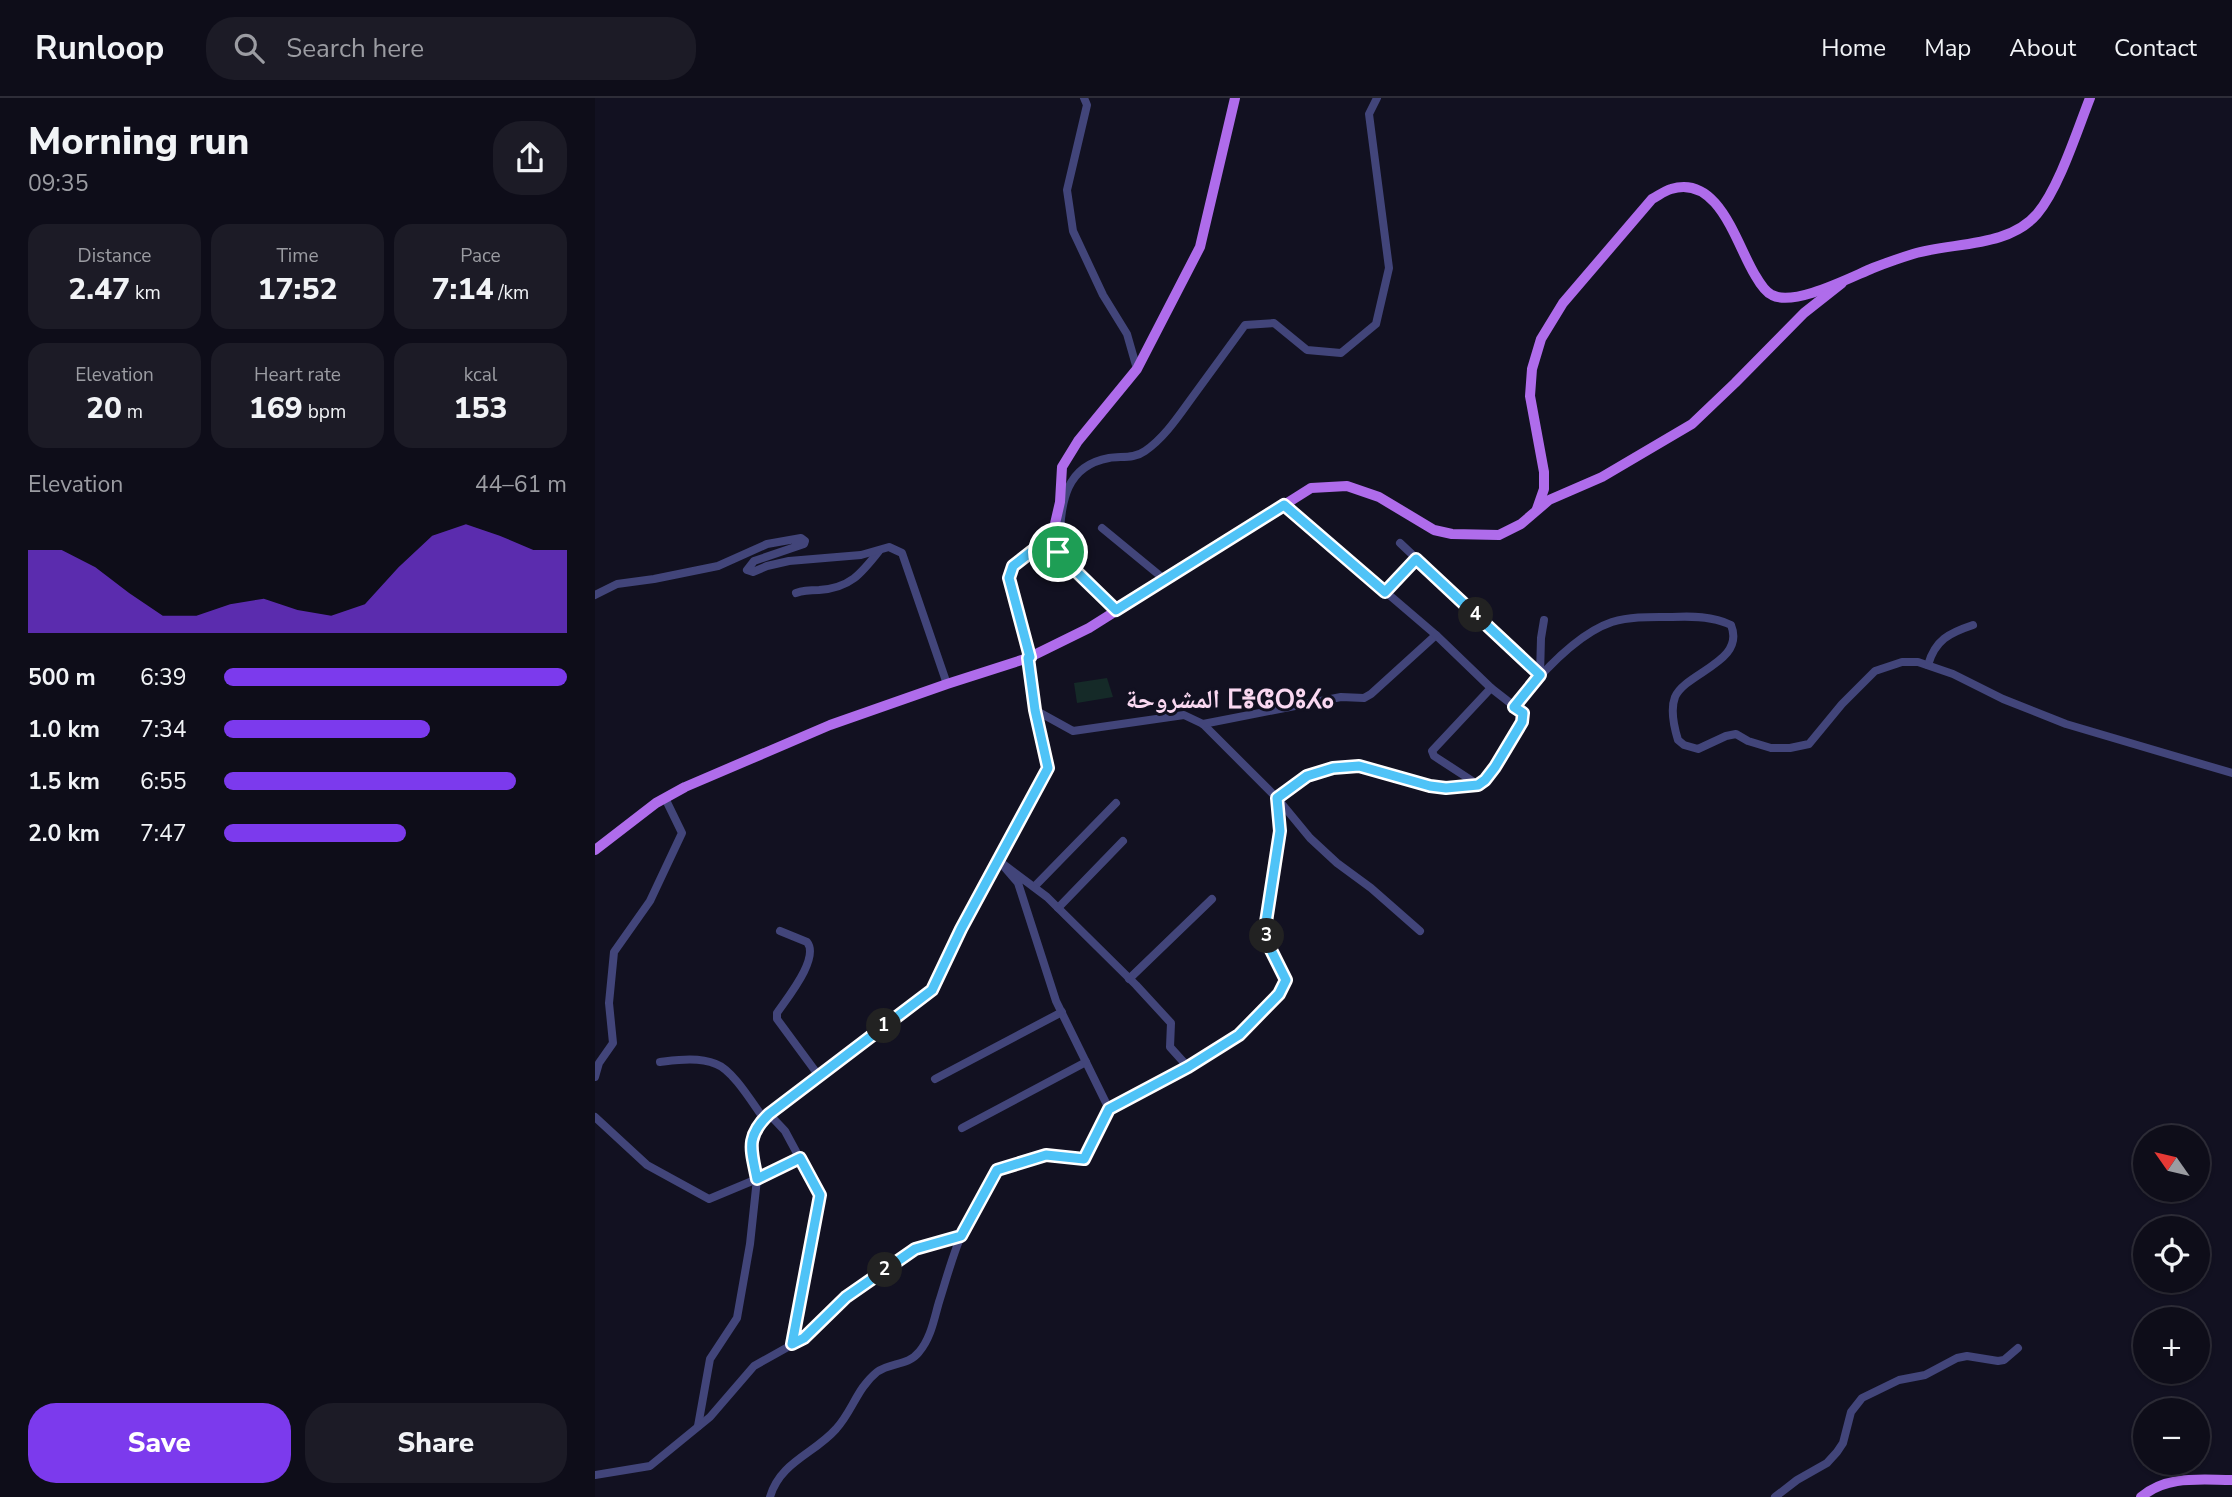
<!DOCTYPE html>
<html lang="en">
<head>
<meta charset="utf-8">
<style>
  :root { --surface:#0e0d19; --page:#1c1b26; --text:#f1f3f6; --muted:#9b9ca2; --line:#2e2d38; --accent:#7c3aed }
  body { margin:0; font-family:"Nunito Sans","Noto Naskh Arabic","Noto Sans Tifinagh",sans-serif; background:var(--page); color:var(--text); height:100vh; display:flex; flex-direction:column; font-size:26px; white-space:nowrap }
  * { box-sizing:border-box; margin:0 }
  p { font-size:23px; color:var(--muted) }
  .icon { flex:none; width:38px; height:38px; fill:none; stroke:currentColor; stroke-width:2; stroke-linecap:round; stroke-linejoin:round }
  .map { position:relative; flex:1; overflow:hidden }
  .drawer { display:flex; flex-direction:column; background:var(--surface); width:595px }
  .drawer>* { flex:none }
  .needle { width:46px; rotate:304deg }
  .tools { position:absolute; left:1538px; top:1027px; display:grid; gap:14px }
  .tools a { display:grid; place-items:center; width:77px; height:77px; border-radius:50%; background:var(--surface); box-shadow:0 2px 5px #0004,0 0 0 2px var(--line); font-size:35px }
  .pin { position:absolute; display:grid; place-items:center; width:60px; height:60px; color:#fff; margin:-30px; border:4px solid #fff; border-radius:50%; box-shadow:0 2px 7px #0007 }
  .km { position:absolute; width:35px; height:35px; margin:-18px; border-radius:50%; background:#222; color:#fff; font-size:19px; line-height:35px; text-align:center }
  .round { display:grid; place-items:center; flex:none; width:74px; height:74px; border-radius:28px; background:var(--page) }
  .summary { display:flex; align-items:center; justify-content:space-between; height:119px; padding:0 28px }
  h1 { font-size:38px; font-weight:800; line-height:52px }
  .metrics { display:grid; grid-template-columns:repeat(3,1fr); gap:10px; height:119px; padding:7px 28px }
  .metrics div { display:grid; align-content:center; border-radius:18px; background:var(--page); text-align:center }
  .metrics b { font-size:30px; font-weight:800 }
  .metrics small { font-size:19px; font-weight:400 }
  .metrics p { font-size:19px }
  .chart { height:196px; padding:14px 28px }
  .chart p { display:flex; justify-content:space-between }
  .chart svg { width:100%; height:126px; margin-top:7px; fill:var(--accent); opacity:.7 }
  .cta { display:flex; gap:14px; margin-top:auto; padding:14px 28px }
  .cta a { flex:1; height:80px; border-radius:28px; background:var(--accent); color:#fff; font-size:28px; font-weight:800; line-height:80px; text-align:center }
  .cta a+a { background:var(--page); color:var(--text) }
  ul { padding:0 28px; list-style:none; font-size:23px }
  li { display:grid; grid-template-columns:112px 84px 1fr; align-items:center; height:52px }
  li i { height:18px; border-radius:9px; background:var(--accent) }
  header { display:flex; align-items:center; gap:42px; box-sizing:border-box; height:98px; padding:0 35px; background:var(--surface); border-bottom:2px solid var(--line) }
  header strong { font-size:33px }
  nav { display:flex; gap:38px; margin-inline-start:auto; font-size:24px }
  .search { width:490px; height:63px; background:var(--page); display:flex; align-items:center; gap:18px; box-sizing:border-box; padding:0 24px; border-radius:28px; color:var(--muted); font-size:26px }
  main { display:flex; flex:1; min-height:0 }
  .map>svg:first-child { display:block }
</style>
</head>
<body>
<header>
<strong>Runloop</strong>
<div class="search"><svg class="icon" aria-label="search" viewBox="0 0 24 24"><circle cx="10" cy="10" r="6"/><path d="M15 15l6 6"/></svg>Search here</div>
<nav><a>Home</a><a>Map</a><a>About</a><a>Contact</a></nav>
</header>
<main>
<section class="drawer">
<div class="summary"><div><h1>Morning run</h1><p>09:35</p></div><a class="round"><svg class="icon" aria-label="share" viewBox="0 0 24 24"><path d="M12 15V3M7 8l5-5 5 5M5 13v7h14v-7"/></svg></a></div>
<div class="metrics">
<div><p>Distance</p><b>2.47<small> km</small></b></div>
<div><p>Time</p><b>17:52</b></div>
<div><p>Pace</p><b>7:14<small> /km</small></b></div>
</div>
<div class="metrics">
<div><p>Elevation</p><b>20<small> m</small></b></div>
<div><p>Heart rate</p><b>169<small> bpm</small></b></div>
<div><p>kcal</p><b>153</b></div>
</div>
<div class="chart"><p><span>Elevation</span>44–61 m</p>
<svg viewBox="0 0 160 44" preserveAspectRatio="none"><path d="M0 44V15L10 15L20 21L30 30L40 38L50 38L60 34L70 32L80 36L90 38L100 34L110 21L120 10L130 6L140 10L150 15L160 15V44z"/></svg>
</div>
<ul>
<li><b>500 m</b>6:39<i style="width:100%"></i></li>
<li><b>1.0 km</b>7:34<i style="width:60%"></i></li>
<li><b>1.5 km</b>6:55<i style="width:85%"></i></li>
<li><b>2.0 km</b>7:47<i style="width:53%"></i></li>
</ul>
<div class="cta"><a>Save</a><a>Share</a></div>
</section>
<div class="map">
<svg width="1637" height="1399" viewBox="0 0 1637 1399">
  <rect width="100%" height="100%" fill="#121121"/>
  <path fill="#152a28" d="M512 580 518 599 482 605 479 585Z"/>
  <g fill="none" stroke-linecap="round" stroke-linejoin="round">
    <g stroke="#42457a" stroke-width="8">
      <path d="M489 0 492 7 472 92 478 133 508 197 532 236 542 271"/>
      <path d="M507 430 569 481"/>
      <path d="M450 443 463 454C467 414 464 369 514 360 526 358 539 361 550 353 569 340 583 319 596 301 614 276 632 252 650 227L679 225 712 252 746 255 781 226 794 170 774 16 782 0"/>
      <path d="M805 445 945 577"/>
      <path d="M463 454 521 512"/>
      <path d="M790 494 821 461"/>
      <path d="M201 495C209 492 215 492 224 492 255 490 266 476 284 453"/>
      <path d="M0 497 22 486 59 481 123 468 172 446 206 440 210 443 209 446 159 463 152 472 158 474 172 468 194 463 266 457 294 449 307 455 352 586"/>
      <path d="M1333 567C1340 542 1354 535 1378 527"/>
      <path d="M945 577 946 540 949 522"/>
      <path d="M919 609C942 580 981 536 1017 524 1037 518 1057 519 1077 519 1096 518 1118 518 1136 527 1151 564 1091 574 1080 599 1075 612 1079 629 1083 642L1089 647 1103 651 1131 638 1141 636 1153 643 1176 650H1195L1214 646 1247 606 1280 573 1307 564H1323L1358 576 1408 601 1471 626 1637 675"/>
      <path d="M440 612 478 633 589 617 608 626 682 700 715 740 742 765 776 790 825 833"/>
      <path d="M608 626 746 599 769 600 776 596 841 537"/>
      <path d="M882 686 839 658 837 653 896 590"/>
      <path d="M439 789 521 705"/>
      <path d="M463 810 528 743"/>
      <path d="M185 833 212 844C225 860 192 900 182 915V921L224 978"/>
      <path d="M534 881 617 801"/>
      <path d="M65 964C83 962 103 959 121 966 138 972 158 1006 169 1021"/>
      <path d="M0 979 4 965 18 945 14 905 19 854 55 803 87 735 70 700"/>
      <path d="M340 981 467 914"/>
      <path d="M514 1011C576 977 648 949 689 888L691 882 688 875 673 846 671 824 685 733 682 700 712 678 738 670 764 668 835 688 851 690 883 687 890 682 900 669 927 624 928 615 896 590 841 537 689 407"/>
      <path d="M0 1019 52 1067 114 1101 162 1081 205 1060"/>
      <path d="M367 1030 491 964"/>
      <path d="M197 1246 225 1098 190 1033 174 1016 337 892 367 831 453 670 440 612 433 560"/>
      <path d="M103 1328 115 1261 142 1220 155 1146 162 1081 156 1047 157 1037 163 1027 174 1016"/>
      <path d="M0 1377 55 1368 115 1319 159 1268 209 1240 251 1199 320 1151 366 1138 402 1072 451 1057 489 1061 514 1011 461 903 423 785 404 763 452 799 541 887 576 925 575 949 593 969"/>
      <path d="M175 1399C185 1364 219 1356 241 1331 257 1314 262 1290 282 1274 295 1264 313 1268 324 1254 336 1240 339 1221 344 1204 351 1182 357 1159 366 1138"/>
      <path d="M1180 1399 1202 1382 1232 1365 1242 1354 1248 1345 1256 1314 1267 1300 1304 1282 1330 1277 1362 1260 1372 1258 1403 1263 1409 1262 1423 1250"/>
    </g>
    <g stroke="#af6ceb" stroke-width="10">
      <path d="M942 411 949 391V374L935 298 937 271 946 241 968 205 1057 101C1063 98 1069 93 1076 91 1124 76 1141 146 1160 177 1164 184 1170 194 1177 197 1199 209 1256 179 1278 170 1291 165 1305 160 1318 156 1357 144 1413 150 1442 116 1464 90 1482 33 1495 0"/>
      <path d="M435 559 414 480 418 468 450 443 459 430 465 404 467 369 483 343 542 271 605 149 640 0"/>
      <path d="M0 752 61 705 90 689 235 627 352 586 433 560 494 530 716 390 752 388 784 399 839 432 857 436 904 437 926 426 954 402 1007 379 1097 326 1140 285 1209 215 1247 185"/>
      <path d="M1546 1399C1572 1377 1605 1382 1637 1382"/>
    </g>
  </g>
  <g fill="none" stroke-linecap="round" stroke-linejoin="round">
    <g stroke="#fff" stroke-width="14">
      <path id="route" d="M689 407 790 494 821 461 945 577 919 609 928 615 927 624 900 669 890 682 883 687 851 690 835 688 764 668 738 670 712 678 682 700 685 733 671 824 673 846 691 882 684 896 644 937 593 969 514 1011 489 1061 451 1057 402 1072 366 1138 320 1151 251 1199 209 1240 197 1246 225 1097 205 1060 162 1081C156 1051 150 1039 174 1016L337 892 366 831 453 670 440 612 433 560 435 559 414 480 418 468 450 443 521 512Z"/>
    </g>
    <use href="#route" stroke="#4fc3f7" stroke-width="9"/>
  </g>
  <g text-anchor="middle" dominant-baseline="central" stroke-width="6" stroke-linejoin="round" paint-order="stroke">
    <g font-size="26" font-weight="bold" fill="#fad8f1" stroke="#121121">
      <text x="635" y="601">المشروحة ⵎⴻⵛⵔⵓⵃⴰ</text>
    </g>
  </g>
</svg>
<div class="tools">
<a><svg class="needle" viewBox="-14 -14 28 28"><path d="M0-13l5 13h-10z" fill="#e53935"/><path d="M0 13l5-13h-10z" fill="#9b9ca2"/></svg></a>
<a><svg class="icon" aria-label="locate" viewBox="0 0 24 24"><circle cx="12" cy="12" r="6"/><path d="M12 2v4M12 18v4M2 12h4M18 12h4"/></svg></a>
<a>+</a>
<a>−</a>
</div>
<div class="pin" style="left:463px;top:454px;background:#1e9e55"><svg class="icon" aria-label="arrive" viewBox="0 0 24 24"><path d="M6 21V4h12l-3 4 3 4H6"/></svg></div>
<b class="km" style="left:289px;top:928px">1</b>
<b class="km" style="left:290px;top:1172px">2</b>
<b class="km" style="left:672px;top:838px">3</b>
<b class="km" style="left:881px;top:517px">4</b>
</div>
</main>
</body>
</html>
